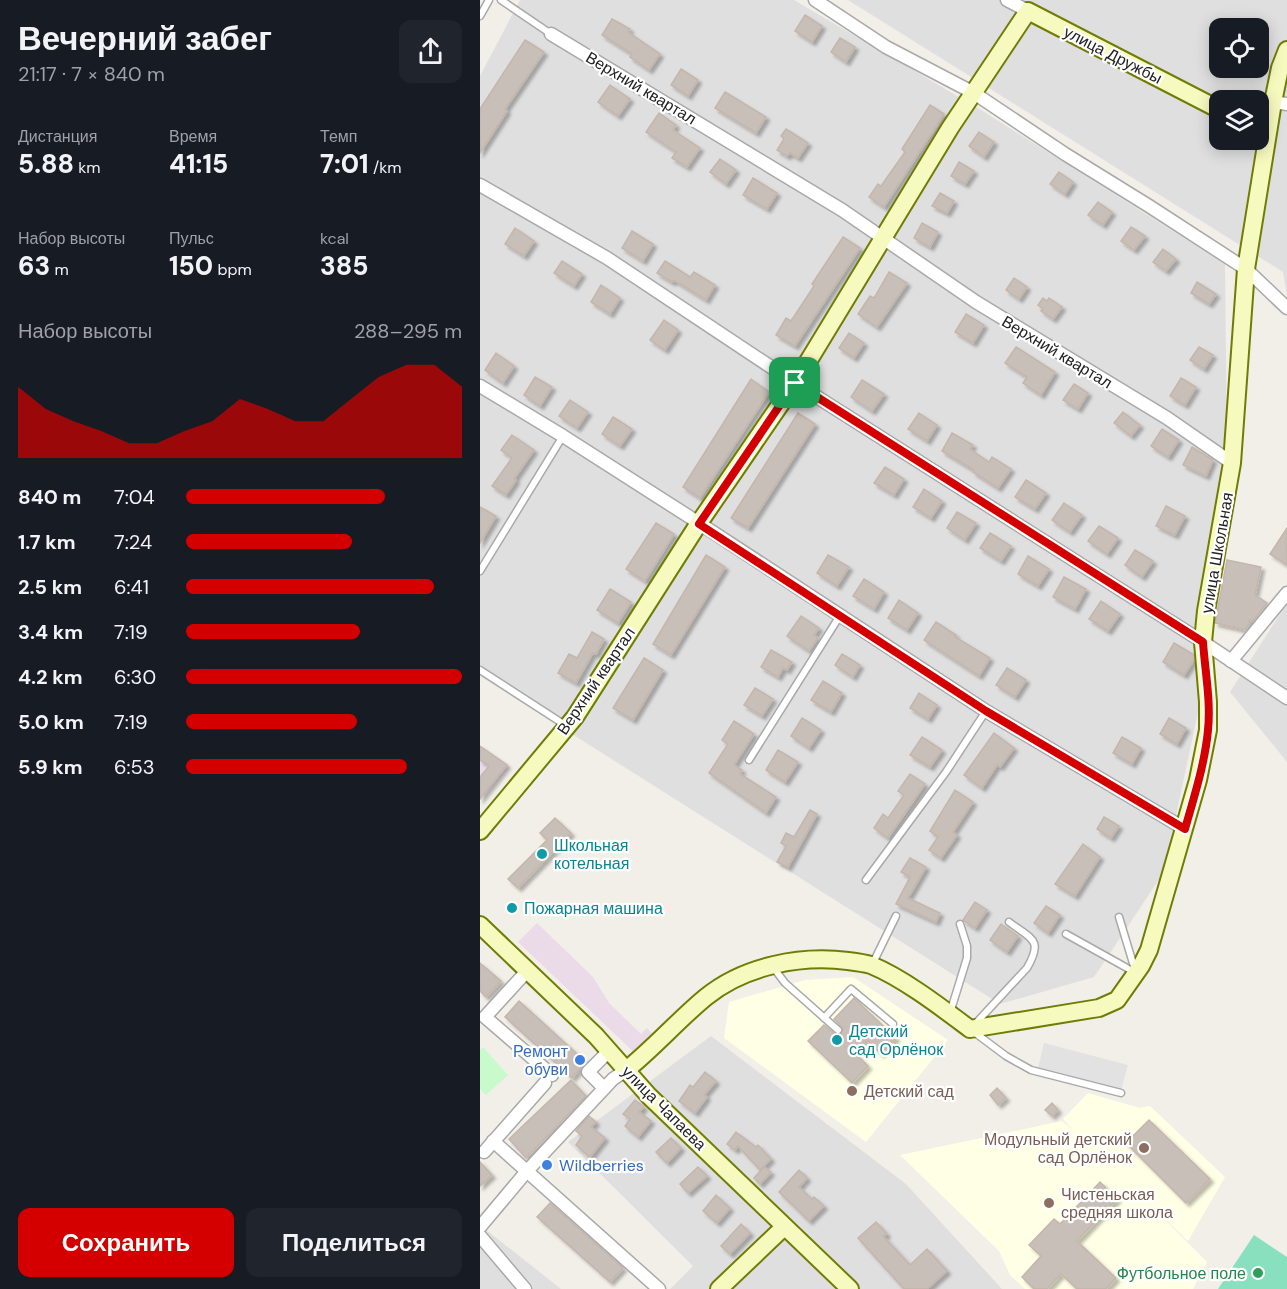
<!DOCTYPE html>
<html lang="ru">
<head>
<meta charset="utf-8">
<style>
  :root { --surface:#171b24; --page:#20242c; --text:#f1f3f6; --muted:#9ea1a6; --accent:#d40000 }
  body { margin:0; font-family:"DM Sans",sans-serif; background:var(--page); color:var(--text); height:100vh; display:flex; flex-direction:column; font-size:22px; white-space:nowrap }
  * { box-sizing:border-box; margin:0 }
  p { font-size:20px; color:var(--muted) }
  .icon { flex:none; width:33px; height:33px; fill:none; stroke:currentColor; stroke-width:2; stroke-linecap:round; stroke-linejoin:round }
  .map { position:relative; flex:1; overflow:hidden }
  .drawer { display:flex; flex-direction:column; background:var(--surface); width:480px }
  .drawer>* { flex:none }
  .fabs { position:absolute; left:729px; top:18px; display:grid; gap:12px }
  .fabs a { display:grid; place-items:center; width:60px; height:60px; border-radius:12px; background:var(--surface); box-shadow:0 3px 15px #0003; font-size:30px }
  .pin { position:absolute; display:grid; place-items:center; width:51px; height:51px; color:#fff; margin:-26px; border-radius:12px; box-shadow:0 3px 9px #0006 }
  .round { display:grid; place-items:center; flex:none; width:63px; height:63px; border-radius:12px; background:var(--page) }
  .overview { display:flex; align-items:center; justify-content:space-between; height:102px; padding:0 18px }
  h1 { font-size:33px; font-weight:800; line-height:45px }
  .figures { display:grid; grid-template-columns:repeat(3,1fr); gap:9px; height:102px; padding:6px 18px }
  .figures div { display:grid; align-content:center }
  .figures b { font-size:26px; font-weight:800 }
  .figures small { font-size:16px; font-weight:400 }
  .figures p { font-size:16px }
  .chart { height:168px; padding:12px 18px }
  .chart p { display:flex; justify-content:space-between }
  .chart svg { width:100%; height:108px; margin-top:6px; fill:var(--accent); opacity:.7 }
  .action { display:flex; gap:12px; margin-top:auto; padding:12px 18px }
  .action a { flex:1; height:69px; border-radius:12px; background:var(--accent); color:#fff; font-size:24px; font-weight:800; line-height:69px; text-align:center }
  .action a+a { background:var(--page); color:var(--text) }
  ul { padding:0 18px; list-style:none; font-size:20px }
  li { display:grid; grid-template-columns:96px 72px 1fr; align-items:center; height:45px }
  li i { height:15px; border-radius:8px; background:var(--accent) }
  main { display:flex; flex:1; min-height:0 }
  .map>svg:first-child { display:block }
</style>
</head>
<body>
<main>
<section class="drawer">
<div class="overview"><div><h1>Вечерний забег</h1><p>21:17 · 7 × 840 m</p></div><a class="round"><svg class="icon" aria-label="share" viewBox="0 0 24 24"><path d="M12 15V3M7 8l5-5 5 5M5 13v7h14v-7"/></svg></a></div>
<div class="figures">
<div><p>Дистанция</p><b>5.88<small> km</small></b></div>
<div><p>Время</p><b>41:15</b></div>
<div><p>Темп</p><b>7:01<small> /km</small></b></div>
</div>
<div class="figures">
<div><p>Набор высоты</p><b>63<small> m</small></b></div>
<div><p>Пульс</p><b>150<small> bpm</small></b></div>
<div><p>kcal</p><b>385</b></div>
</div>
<div class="chart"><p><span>Набор высоты</span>288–295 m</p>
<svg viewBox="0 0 160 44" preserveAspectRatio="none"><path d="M0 44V15L10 24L20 29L30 33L40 38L50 38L60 33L70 29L80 20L90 24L100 29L110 29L120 20L130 11L140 6L150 6L160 15V44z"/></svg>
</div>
<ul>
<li><b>840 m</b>7:04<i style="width:72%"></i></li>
<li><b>1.7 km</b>7:24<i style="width:60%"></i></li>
<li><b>2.5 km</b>6:41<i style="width:90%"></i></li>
<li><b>3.4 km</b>7:19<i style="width:63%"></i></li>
<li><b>4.2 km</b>6:30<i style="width:100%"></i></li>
<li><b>5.0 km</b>7:19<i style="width:62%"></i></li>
<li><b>5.9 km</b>6:53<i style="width:80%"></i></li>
</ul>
<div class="action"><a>Сохранить</a><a>Поделиться</a></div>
</section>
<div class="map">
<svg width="807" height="1289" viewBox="0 0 807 1289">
  <defs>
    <filter id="shadow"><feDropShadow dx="3.5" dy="3.5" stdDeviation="1.5" flood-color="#0004"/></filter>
  </defs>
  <rect width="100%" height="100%" fill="#f2efe9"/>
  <g fill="#e0dfdf" fill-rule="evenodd">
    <path d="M40 0H314L501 110 745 264 747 449 728 665 684 872 614 977 520 1004 0 676V76Z"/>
    <path d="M368 0H807V295L803 272ZM740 28H778V68H740ZM740 100H778V140H740Z"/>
    <path d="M807 603V762L750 692Z"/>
    <path d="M231 1036 426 1184 522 1289H190L213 1266 88 1142Z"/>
    <path d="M0 1225 81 1289H0Z"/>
  </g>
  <g fill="#ebdbe8">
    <path d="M0 746 30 767 0 800Z"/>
    <path d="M57 923 113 977 129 1003 161 1034 167 1028 175 1037 157 1055 38 942Z"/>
  </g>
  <g fill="#ffffe5">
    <path d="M373 977 468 1040 386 1142 244 1038 249 1002 325 980Z"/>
    <path d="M608 1093 660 1108 670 1106 745 1177 708 1241 663 1198 727 1262 713 1289H545L530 1275 519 1251 420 1155 582 1121 593 1130 583 1119Z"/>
  </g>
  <path fill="#c8facc" d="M3 1047 28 1075 6 1095 0 1089V1050Z"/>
  <path fill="#88e0be" d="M774 1235 807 1257V1289H738Z"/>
  <path fill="#e2e2e2" d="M564 1043 648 1065 641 1090 558 1068Z"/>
  <g fill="#c7bfb8" stroke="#c4b6ab" stroke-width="1.5" filter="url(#shadow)">
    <path d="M325 15 342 26 332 42 315 31Z"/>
    <path d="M132 19 150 29 148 32 180 54 169 70 150 57 152 54 122 35Z"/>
    <path d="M360 38 375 47 366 62 351 52Z"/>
    <path d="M45 40 64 52 25 109 27 111 0 153V109Z"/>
    <path d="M201 69 218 80 208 96 191 85Z"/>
    <path d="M130 85 150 99 138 116 118 102Z"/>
    <path d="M245 92 286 117 276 133 235 108Z"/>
    <path d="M450 105 464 114 404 207 389 197 398 184 401 186 425 152 422 149Z"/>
    <path d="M179 113 196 125 193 130 220 148 207 167 192 158 196 152 166 132Z"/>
    <path d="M306 129 328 143 318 158 310 153 307 156 297 150 304 139 301 136Z"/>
    <path d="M499 132 514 142 504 157 489 146Z"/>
    <path d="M240 159 256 170 246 184 230 172Z"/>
    <path d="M479 162 494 171 485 184 471 176Z"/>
    <path d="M579 172 593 182 585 194 570 184Z"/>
    <path d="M273 178 297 193 287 209 263 195Z"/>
    <path d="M460 193 474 201 467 213 452 206Z"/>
    <path d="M618 202 632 212 623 225 608 215Z"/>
    <path d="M442 223 458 232 450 247 434 238Z"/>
    <path d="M651 227 665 236 654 250 641 241Z"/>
    <path d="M35 228 54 241 44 256 25 244Z"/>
    <path d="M152 231 173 244 163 261 142 248Z"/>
    <path d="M363 237 380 248 315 346 296 335 306 318 311 321 334 286 332 284Z"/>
    <path d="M683 249 696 259 686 271 673 262Z"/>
    <path d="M82 261 102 274 94 286 74 273Z"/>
    <path d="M185 261 210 277 214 272 235 285 226 300 194 280 192 282 177 273Z"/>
    <path d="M409 272 427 283 397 327 378 314 390 296 394 298Z"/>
    <path d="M534 278 547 287 539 299 526 290Z"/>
    <path d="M717 282 736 294 729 304 711 293Z"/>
    <path d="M121 285 140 298 130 314 111 302Z"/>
    <path d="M563 298 567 301 569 298 582 307 573 319 561 311 563 309 558 305Z"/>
    <path d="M486 314 504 325 493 343 475 332Z"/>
    <path d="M184 320 198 330 185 350 170 340Z"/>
    <path d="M369 333 384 343 374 358 359 348Z"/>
    <path d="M536 347 575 372 561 395 543 383 547 377 525 363Z"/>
    <path d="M719 347 733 355 724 369 710 360Z"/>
    <path d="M16 353 34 366 23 383 5 370Z"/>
    <path d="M55 377 72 387 60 406 44 395Z"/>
    <path d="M701 378 716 387 705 405 690 396Z"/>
    <path d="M271 379 289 392 220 498 203 487Z"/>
    <path d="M382 380 404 394 392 411 371 397Z"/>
    <path d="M594 384 608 393 598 409 583 400Z"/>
    <path d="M90 400 108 412 97 428 79 416Z"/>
    <path d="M643 412 660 425 651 436 634 423Z"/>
    <path d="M318 413 335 424 268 528 251 518Z"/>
    <path d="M439 413 457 425 447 441 428 429Z"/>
    <path d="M133 417 152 429 140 446 122 434Z"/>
    <path d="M682 429 699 440 688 457 671 446Z"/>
    <path d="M472 433 493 445 490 449 509 462 512 457 531 469 518 488 493 472 494 470 462 451Z"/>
    <path d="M32 435 54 450 34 479 36 480 26 495 12 486 32 458 21 450Z"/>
    <path d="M712 447 733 460 726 476 703 465Z"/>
    <path d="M405 467 424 479 414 495 394 483Z"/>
    <path d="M546 480 566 493 555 509 535 497Z"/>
    <path d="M444 489 462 501 451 518 433 507Z"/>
    <path d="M584 503 602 515 590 532 572 520Z"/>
    <path d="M686 506 705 516 695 535 676 526Z"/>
    <path d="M0 507 16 516 0 543Z"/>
    <path d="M477 512 496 523 485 540 467 528Z"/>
    <path d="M176 523 194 534 165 581 146 569Z"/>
    <path d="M619 526 638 538 627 554 608 541Z"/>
    <path d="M807 528V565L790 554Z"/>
    <path d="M510 533 531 546 521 561 500 548Z"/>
    <path d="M655 550 673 561 662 577 645 565Z"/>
    <path d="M226 555 245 567 191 655 173 644Z"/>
    <path d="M348 555 369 567 357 586 337 573Z"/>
    <path d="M548 556 569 569 558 586 538 574Z"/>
    <path d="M747 560 781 567 775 595 787 603 773 621 770 620 766 630 735 623Z"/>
    <path d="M584 577 606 589 595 609 573 597Z"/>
    <path d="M384 579 404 592 394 609 373 596Z"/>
    <path d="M130 589 151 602 138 623 117 610Z"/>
    <path d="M419 600 438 613 427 630 408 618Z"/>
    <path d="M621 601 640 614 628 631 609 619Z"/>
    <path d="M321 616 339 628 334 635 338 638 329 651 307 636Z"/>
    <path d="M456 622 476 635 475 637 510 658 499 676 444 640Z"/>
    <path d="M112 632 124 639 116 654 113 653 96 683 78 673 89 654 97 658Z"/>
    <path d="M694 643 714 655V660L704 675 683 662Z"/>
    <path d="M291 650 312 662 307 670 303 668 298 677 281 667Z"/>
    <path d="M362 654 380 665 373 677 355 665Z"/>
    <path d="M164 658 183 670 153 720 133 708Z"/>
    <path d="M527 668 546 680 535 697 516 685Z"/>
    <path d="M343 681 362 693 351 712 331 700Z"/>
    <path d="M275 688 293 699 282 716 264 705Z"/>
    <path d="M439 693 457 705 448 719 430 708Z"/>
    <path d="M322 718 341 730 329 748 311 736Z"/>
    <path d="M689 718 706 728 697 744 680 734Z"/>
    <path d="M254 721 274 734 254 765 262 770 260 774 296 797 286 813 229 773 248 744 242 740Z"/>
    <path d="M514 733 534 748 520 767 517 765 502 788 484 775Z"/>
    <path d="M442 737 462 750 450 767 430 755Z"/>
    <path d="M642 737 661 748 652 764 633 753Z"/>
    <path d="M0 746 27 765 0 799V777L9 766 0 760Z"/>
    <path d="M298 750 318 762 305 782 286 770Z"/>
    <path d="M430 774 445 784 408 838 394 828 403 814 408 818 424 795 418 791Z"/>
    <path d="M475 790 493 802 473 832 477 835 461 858 449 850 458 837 450 831Z"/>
    <path d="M330 810 337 814 308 867 297 862 306 846 301 843 306 833 314 837Z"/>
    <path d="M624 817 639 826 631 838 617 829Z"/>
    <path d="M75 818 91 833 38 888 28 879 67 840 60 833Z"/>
    <path d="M603 844 620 857 595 896 575 884Z"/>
    <path d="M430 858 446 867 428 898 460 913 456 922 416 904 430 877 421 872Z"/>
    <path d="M495 902 507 910 495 928 483 920Z"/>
    <path d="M566 906 580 915 568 933 554 923Z"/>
    <path d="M521 924 538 936 527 952 510 940Z"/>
    <path d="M0 963 21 981 6 997 0 991Z"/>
    <path d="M374 998 416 1038 401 1054 386 1039 374 1052 388 1066 372 1083 328 1041 344 1025 355 1034H361L363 1028 354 1019Z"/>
    <path d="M39 1001 106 1062 92 1078 25 1017Z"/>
    <path d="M225 1072 236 1081 224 1095 227 1097 215 1113 199 1101 210 1085 213 1087Z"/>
    <path d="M91 1080 106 1096 46 1158 29 1139Z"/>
    <path d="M517 1088 526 1098 518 1105 510 1095Z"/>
    <path d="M155 1100 164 1107 159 1112 171 1121 158 1137 145 1126 150 1119 143 1114Z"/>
    <path d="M572 1103 578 1110 572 1116 565 1110Z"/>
    <path d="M109 1116 116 1122 111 1127 125 1138 110 1157 96 1145 102 1136 96 1131Z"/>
    <path d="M669 1120 730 1179 706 1203 646 1143Z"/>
    <path d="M256 1132 276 1147 278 1145 291 1159 280 1170 258 1146 255 1150 247 1144Z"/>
    <path d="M191 1138 201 1148 187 1163 176 1152Z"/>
    <path d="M0 1162 12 1175 0 1186Z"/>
    <path d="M218 1167 227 1176 208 1193 200 1184Z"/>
    <path d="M284 1167 291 1172 280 1184 274 1178Z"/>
    <path d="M319 1170 327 1178 319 1187 332 1199 334 1197 344 1206 329 1221 299 1192Z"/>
    <path d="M620 1182 637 1199 597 1241 636 1278 626 1289H597L581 1274 567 1289H554L542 1277 561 1256 549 1245 574 1219 580 1224Z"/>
    <path d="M236 1195 250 1208 237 1223 223 1211Z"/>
    <path d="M70 1203 143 1268 130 1282 57 1217Z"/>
    <path d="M396 1222 407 1234 403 1236 430 1265 447 1249 467 1271 447 1289H424L378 1238Z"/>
    <path d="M261 1224 270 1233 250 1254 241 1246Z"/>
  </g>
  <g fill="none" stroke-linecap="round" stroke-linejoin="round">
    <g stroke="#a9a9a9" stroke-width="9">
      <g id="lane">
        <path d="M21 0 71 34"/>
        <path d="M0 16 9 0"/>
        <path d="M0 571 83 436"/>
        <path d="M0 670 85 725"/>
        <path d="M269 760 361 614"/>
        <path d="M386 880 466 772 506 711"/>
        <path d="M639 917 655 970"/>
        <path d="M586 934 656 973"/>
        <path d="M392 965 416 916"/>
        <path d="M293 967 305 983 358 1030"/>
        <path d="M470 1013 487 958V946L480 924"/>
        <path d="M344 1018 371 989 413 1024"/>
        <path d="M496 1023 547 968C564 939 551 939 529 922"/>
        <path d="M494 1032 526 1056 551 1070 641 1093"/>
      </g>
    </g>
    <g stroke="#a9a9a9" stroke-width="15">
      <g id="street">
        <path d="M335 0 406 47 494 93 585 154 669 206 766 269 807 308"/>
        <path d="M527 0 548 11"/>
        <path d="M71 34 362 210 496 302 687 418 752 463"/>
        <path d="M793 102 807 104"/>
        <path d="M0 185 127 258 315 383 723 642 807 698"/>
        <path d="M0 386 83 436 219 523 506 711 705 829"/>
        <path d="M751 661 807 593"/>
        <path d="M48 970 5 1017 72 1075"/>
        <path d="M124 1088 108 1072 129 1051"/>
        <path d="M13 1141 179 1289"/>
        <path d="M4 1152 65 1083"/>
        <path d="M0 1227 47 1171 133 1079 145 1071"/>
        <path d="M0 1236 45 1289"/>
      </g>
    </g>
    <g stroke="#707d05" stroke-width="20">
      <g id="secondary">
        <path d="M0 831 95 717 219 523 315 383 470 128 548 11 740 110"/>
        <path d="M0 925 116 1036 169 1096 370 1289"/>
        <path d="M145 1071C174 1048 198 1020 226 997 264 966 320 955 368 961 376 962 384 963 391 965 423 978 462 1008 490 1029L619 1008 637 1000 661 966 669 950 718 780 728 730V702L723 642 726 611 752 463 766 269 793 102 800 68 807 50"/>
        <path d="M239 1289 304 1227"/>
      </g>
    </g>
    <use href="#lane" stroke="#fff" stroke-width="6"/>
    <use href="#street" stroke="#fff" stroke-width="12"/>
    <use href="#secondary" stroke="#f7fabf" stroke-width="16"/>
  </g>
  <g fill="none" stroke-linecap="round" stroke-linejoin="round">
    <g stroke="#fff" stroke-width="12">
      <path id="route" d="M315 383 723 642C725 671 731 701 728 730 725 763 714 797 705 829L506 711 219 524Z"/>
    </g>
    <use href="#route" stroke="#d40000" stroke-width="8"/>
  </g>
  <g fill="#0f9aa8" stroke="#fff" stroke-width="2">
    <circle cx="62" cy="854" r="6"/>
    <circle cx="32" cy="908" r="6"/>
    <circle cx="357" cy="1040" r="6"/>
  </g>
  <g fill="#3f7fe0" stroke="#fff" stroke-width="2">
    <circle cx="100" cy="1060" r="6"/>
    <circle cx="67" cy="1165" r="6"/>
  </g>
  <g fill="#8d6e63" stroke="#fff" stroke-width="2">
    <circle cx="372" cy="1091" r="6"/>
    <circle cx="664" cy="1148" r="6"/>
    <circle cx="569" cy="1203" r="6"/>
  </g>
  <circle fill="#2e9e5b" stroke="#fff" stroke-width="2" cx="778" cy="1273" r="6"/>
  <g text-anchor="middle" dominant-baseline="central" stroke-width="4.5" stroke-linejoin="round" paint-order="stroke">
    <g font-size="16" fill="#222" stroke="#fff">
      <text transform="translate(633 55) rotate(27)">улица Дружбы</text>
      <text transform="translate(161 88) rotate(31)">Верхний квартал</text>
      <text transform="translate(577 352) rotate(31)">Верхний квартал</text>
      <text transform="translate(737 553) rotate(-80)">улица Школьная</text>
      <text transform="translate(116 681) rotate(-56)">Верхний квартал</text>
      <text transform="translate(184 1108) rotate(45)">улица Чапаева</text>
    </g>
    <g font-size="16" fill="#0d838f" stroke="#fff" text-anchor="start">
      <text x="74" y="845">Школьная<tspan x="74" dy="18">котельная</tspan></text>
      <text x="44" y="908">Пожарная машина</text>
      <text x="369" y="1031">Детский<tspan x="369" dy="18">сад Орлёнок</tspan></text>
    </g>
    <g font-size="16" fill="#366cbe" stroke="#fff" text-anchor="end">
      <text x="88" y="1051">Ремонт<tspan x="88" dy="18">обуви</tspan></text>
      <text x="79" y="1165" text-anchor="start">Wildberries</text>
    </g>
    <g font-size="16" fill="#785e54" stroke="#fff" text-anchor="start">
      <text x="384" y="1091">Детский сад</text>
      <text x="652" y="1139" text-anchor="end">Модульный детский<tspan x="652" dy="18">сад Орлёнок</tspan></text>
      <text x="581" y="1194">Чистеньская<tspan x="581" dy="18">средняя школа</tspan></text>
    </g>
    <g font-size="16" fill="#27864d" stroke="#fff" text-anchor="end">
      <text x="766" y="1273">Футбольное поле</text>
    </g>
  </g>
</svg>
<div class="fabs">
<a><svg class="icon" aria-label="locate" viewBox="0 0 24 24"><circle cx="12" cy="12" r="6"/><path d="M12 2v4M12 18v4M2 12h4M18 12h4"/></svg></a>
<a><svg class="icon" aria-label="layers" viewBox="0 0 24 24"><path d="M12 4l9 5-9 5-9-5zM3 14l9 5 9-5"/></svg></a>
</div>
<div class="pin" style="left:315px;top:383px;background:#1e9e55"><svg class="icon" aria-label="arrive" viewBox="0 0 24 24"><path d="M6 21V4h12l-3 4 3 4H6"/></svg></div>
</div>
</main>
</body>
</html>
